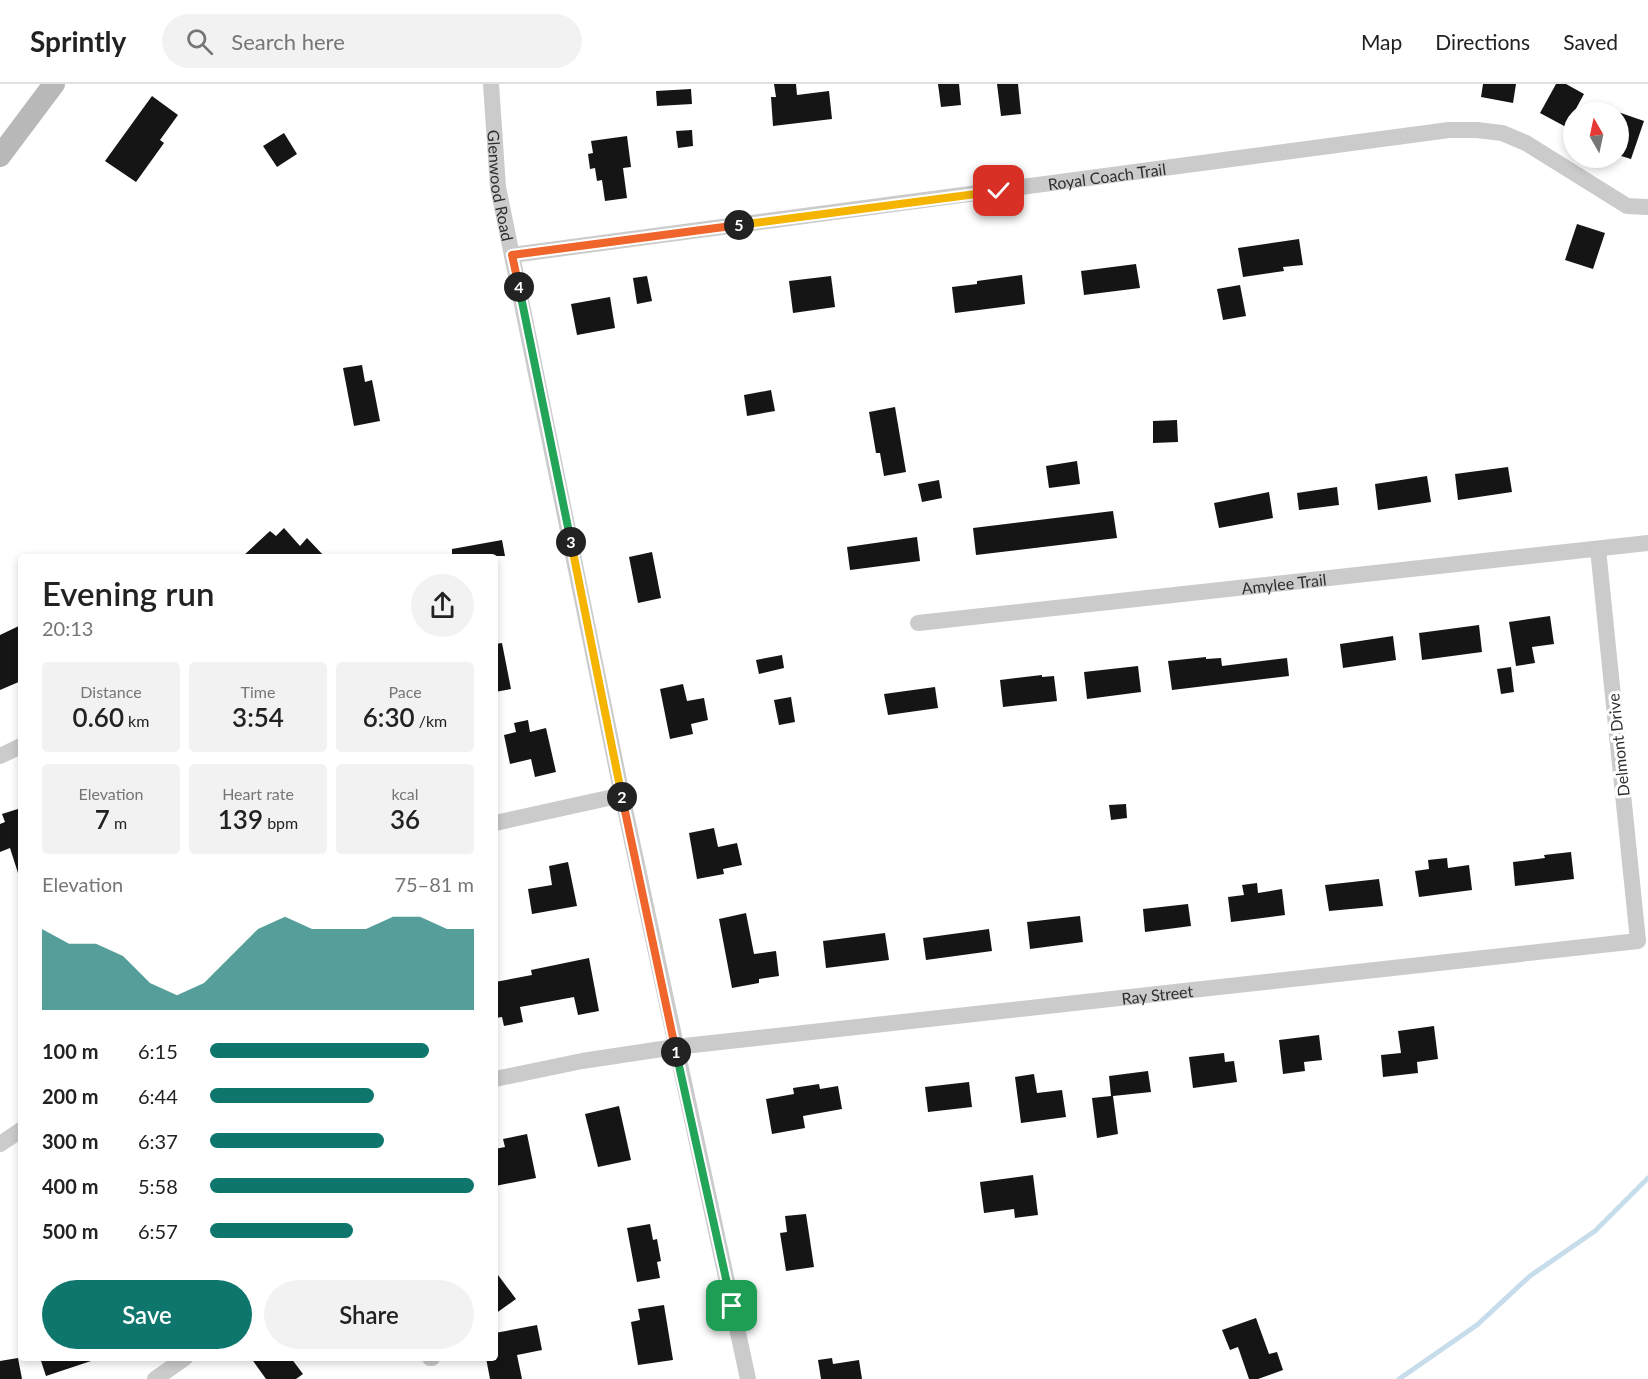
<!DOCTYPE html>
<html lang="en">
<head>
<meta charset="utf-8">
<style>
  :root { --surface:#fff; --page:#f2f2f2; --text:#222; --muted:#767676; --line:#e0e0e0; --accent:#0f766e }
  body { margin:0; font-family:Lato,sans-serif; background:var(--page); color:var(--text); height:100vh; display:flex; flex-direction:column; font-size:22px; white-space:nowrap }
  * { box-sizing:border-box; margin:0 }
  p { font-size:20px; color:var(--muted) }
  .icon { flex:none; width:33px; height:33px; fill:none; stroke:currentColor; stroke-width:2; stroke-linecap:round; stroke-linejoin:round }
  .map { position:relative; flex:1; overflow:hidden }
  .drawer { position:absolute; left:18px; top:470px; width:480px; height:807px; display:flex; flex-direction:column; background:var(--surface); border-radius:6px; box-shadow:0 3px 9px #0003 }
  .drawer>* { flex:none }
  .needle { width:39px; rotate:351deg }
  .controls { position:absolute; left:1563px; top:18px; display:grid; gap:12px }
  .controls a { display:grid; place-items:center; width:66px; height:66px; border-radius:50%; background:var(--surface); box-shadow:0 3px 9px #0003; font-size:30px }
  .pin { position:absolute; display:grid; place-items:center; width:51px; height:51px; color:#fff; margin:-26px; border-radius:12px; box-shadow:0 3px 9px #0006 }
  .km { position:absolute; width:30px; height:30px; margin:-15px; border-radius:50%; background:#222; color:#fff; font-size:16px; line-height:30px; text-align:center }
  .round { display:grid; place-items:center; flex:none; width:63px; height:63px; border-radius:32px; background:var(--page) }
  .head { display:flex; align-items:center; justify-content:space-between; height:102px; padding:0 24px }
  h1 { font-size:33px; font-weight:600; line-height:45px }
  .figures { display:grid; grid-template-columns:repeat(3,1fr); gap:9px; height:102px; padding:6px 24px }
  .figures div { display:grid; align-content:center; border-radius:6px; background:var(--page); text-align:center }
  .figures b { font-size:26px; font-weight:600 }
  .figures small { font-size:16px; font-weight:400 }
  .figures p { font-size:16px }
  .chart { height:168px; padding:12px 24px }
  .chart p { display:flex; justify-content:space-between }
  .chart svg { width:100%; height:108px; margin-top:6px; fill:var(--accent); opacity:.7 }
  .cta { display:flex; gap:12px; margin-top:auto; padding:12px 24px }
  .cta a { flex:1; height:69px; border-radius:36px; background:var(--accent); color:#fff; font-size:24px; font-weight:600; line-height:69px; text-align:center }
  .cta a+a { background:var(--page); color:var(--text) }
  ul { padding:0 24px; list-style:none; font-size:20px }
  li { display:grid; grid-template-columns:96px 72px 1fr; align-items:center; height:45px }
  li i { height:15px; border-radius:8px; background:var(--accent) }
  header { display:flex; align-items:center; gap:36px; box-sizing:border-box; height:84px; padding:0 30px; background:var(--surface); border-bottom:2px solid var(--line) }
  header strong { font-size:28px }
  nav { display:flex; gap:33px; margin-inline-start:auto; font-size:21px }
  .search { width:420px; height:54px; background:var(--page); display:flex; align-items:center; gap:15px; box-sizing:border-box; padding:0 21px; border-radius:33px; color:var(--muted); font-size:22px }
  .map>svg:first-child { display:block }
</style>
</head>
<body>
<header>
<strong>Sprintly</strong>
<div class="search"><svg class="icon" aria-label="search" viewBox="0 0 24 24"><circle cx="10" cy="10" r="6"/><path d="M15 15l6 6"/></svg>Search here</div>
<nav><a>Map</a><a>Directions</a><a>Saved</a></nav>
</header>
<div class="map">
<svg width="1648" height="1295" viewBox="0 0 1648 1295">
  <rect width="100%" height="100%" fill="#fff"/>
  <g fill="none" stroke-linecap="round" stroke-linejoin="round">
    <path stroke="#c7ddec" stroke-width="5" d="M1399 1295 1477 1241 1530 1192 1595 1147 1648 1094"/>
  </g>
  <g fill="#151515">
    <path d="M774 0H796L797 11 829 7 832 35 773 42 771 13H776Z"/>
    <path d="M938 0H959L961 21 941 23Z"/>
    <path d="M997 0H1018L1021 30 1001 32Z"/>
    <path d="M1483 0H1516L1513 19 1481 13Z"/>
    <path d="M1556 0H1566L1584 10 1566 43 1540 29Z"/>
    <path d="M691 5 692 20 657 22 656 7Z"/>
    <path d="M152 12 178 31 160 56 164 59 136 98 105 77Z"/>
    <path d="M1618 28 1644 37 1631 75 1618 71Z"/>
    <path d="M692 46 693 62 678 64 676 47Z"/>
    <path d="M284 49 297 70 277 83 263 62Z"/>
    <path d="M627 52 631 83 623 84 627 114 605 117 602 96 597 97 595 84 590 85 588 70 593 69 591 57Z"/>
    <path d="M1577 140 1605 149 1593 185 1565 176Z"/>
    <path d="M1299 155 1303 181 1283 183 1284 187 1243 193 1238 164Z"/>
    <path d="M1136 180 1140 204 1084 211 1081 187Z"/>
    <path d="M1022 191 1025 220 955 229 952 203 977 200V197Z"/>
    <path d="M647 192 652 217 637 220 633 194Z"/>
    <path d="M831 192 835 223 793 229 789 197Z"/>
    <path d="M1240 201 1246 232 1223 236 1217 205Z"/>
    <path d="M610 213 615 244 577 251 571 220Z"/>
    <path d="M362 281 365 298 372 296 380 337 354 342 343 284Z"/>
    <path d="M771 306 775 327 747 332 744 311Z"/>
    <path d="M895 323 906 388 884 392 880 369H876L869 328Z"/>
    <path d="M1177 336 1178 358 1153 359V337Z"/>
    <path d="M1077 377 1080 400 1049 404 1046 382Z"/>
    <path d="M1508 383 1512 408 1458 416 1455 390Z"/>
    <path d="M1427 392 1431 418 1378 426 1375 400Z"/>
    <path d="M939 396 942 414 922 418 918 400Z"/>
    <path d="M1337 403 1339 421 1299 426 1297 409Z"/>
    <path d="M1269 408 1273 434 1219 444 1214 419Z"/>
    <path d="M1113 427 1117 454 976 471 973 444Z"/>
    <path d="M284 444 300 462 307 454 324 472H243L270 447 276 452Z"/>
    <path d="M917 453 920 477 850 486 847 463Z"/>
    <path d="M502 456 505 472H452V465Z"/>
    <path d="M652 468 661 514 638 519 629 473Z"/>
    <path d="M1550 532 1554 560 1532 563 1535 579 1516 582 1509 538Z"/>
    <path d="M21 541V597L0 606V551Z"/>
    <path d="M1479 541 1482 568 1422 576 1419 549Z"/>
    <path d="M1393 552 1396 576 1343 584 1340 560Z"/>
    <path d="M502 559 511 605 495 608V560Z"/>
    <path d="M782 571 784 584 759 590 756 576Z"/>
    <path d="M1206 573V575L1221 574 1222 582 1287 574 1289 592 1172 606 1168 577Z"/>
    <path d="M1138 582 1141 608 1087 615 1084 588Z"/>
    <path d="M1511 583 1514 608 1501 610 1497 585Z"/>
    <path d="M1042 591V593L1054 592 1057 617 1003 623 1000 596Z"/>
    <path d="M683 600 687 617 704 614 708 636 691 640 693 650 670 655 660 605Z"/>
    <path d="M935 603 938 624 888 631 884 610Z"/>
    <path d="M791 613 795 638 779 641 774 616Z"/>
    <path d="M528 636 530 648 546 644 556 688 535 693 531 675 510 680 504 651 516 648 514 639Z"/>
    <path d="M1126 720 1127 734 1111 736 1109 721Z"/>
    <path d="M21 724V789H18L10 764 0 768V740L5 738 2 730Z"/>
    <path d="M714 744 718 763 737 759 742 781 723 785 724 790 697 795 689 749Z"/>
    <path d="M1571 768 1574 795 1515 802 1513 778 1545 774 1544 771Z"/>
    <path d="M1447 774 1448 784 1469 781 1472 806 1419 813 1415 787 1429 785 1428 776Z"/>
    <path d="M568 778 577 822 532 830 528 805 552 801 549 782Z"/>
    <path d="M1379 795 1383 822 1329 827 1325 801Z"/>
    <path d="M1257 799 1258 809 1282 805 1285 831 1231 838 1228 813 1244 811 1242 801Z"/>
    <path d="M1188 820 1191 842 1145 848 1143 825Z"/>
    <path d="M746 829 754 870 776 867 779 892 759 895V899L732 904 719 835Z"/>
    <path d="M1080 832 1083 858 1030 865 1027 838Z"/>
    <path d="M989 845 992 867 926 876 923 854Z"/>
    <path d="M885 849 889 876 826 884 823 857Z"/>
    <path d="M589 874 599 927 578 931 574 913 520 923 523 938 504 942 502 933 495 934V898L532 891 531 886Z"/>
    <path d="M1434 942 1438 975 1417 978 1418 989 1383 993 1381 971 1401 969 1398 947Z"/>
    <path d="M1319 951 1322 976 1304 978 1305 987 1283 990 1279 956Z"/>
    <path d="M1224 969 1225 978 1234 977 1237 998 1193 1004 1189 973Z"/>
    <path d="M1148 987 1151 1008 1113 1012 1118 1050 1097 1054 1092 1014 1111 1012 1109 992Z"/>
    <path d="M1034 990 1037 1009 1062 1006 1066 1033 1021 1039 1015 993Z"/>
    <path d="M969 998 972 1023 928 1028 925 1003Z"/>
    <path d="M819 1000 820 1005 838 1002 842 1025 803 1032 805 1044 772 1050 766 1015 794 1010 793 1004Z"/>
    <path d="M619 1022 631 1076 598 1083 585 1030Z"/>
    <path d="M527 1050 536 1094 495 1102V1065L505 1063 503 1055Z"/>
    <path d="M1033 1091 1038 1131 1015 1134 1014 1125 984 1129 980 1098Z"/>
    <path d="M806 1130 814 1183 786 1187 780 1149 787 1148 785 1132Z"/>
    <path d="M650 1140 653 1156 657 1155 661 1177 657 1178 660 1194 637 1198 627 1144Z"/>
    <path d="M495 1187 516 1215 495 1230Z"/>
    <path d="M664 1221 673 1276 638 1281 631 1238 640 1236 638 1225Z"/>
    <path d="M1256 1234 1269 1270 1277 1268 1283 1286 1258 1295H1249L1238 1263 1230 1266 1222 1246Z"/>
    <path d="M537 1241 542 1266 517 1271 522 1295H490L486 1274H495V1249Z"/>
    <path d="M18 1274 22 1295H0V1277Z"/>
    <path d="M40 1274H93L94 1276 46 1292Z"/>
    <path d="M251 1274H291L303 1290 296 1295H266Z"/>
    <path d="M832 1274 833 1280 859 1276 862 1295H821L818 1276Z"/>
  </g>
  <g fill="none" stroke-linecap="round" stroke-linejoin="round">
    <g stroke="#cbcbcb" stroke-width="16">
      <path id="s1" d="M491 0 498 103 622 711 748 1295"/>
      <path id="s2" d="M512 171 1449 46H1477L1502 49 1526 59 1627 122 1648 123"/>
      <path id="s3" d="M918 539 1648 459"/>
      <path d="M0 672 21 662"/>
      <path d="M495 739 622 711"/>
      <path id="s4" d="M495 995 582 977 675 963 1638 857 1598 465"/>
      <path d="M0 1060 21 1046"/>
      <path d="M430 1274H432"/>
      <path d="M155 1295 185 1274"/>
    </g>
    <path stroke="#b8b8b8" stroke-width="22" d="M0 72 54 0"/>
  </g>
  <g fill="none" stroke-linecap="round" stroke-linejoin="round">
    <g stroke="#fff" stroke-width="12">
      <path id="split-1" d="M676 968 732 1222"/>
    </g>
    <g stroke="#fff" stroke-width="12">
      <path id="split-2" d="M622 713 676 968"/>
    </g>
    <g stroke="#fff" stroke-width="12">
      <path id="split-3" d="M571 458 622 713"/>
    </g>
    <g stroke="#fff" stroke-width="12">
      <path id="split-4" d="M519 203 571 458"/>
    </g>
    <g stroke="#fff" stroke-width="12">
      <path id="split-5" d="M519 203 512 171 739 141"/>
    </g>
    <g stroke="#fff" stroke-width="12">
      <path id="split-6" d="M739 141 999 107"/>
    </g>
    <use href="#split-1" stroke="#22a559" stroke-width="8"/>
    <use href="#split-2" stroke="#f0652b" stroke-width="8"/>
    <use href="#split-3" stroke="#f5b400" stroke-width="8"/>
    <use href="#split-4" stroke="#22a559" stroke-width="8"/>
    <use href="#split-5" stroke="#f0652b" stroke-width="8"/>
    <use href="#split-6" stroke="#f5b400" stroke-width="8"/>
  </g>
  <g text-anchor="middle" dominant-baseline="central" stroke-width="6" stroke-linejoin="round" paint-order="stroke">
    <g font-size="16" fill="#2e2e2e" stroke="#fff">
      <text stroke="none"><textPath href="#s2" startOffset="600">Royal Coach Trail</textPath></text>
      <text stroke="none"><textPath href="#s1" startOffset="102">Glenwood Road</textPath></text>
      <text stroke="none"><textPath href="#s3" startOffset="368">Amylee Trail</textPath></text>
      <text transform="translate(1618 661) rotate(-96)">Delmont Drive</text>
      <text stroke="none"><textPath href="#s4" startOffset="668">Ray Street</textPath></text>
    </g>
  </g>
</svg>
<div class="controls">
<a><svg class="needle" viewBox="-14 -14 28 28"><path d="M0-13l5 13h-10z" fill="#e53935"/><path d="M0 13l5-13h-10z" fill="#767676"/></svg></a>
</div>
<div class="pin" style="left:732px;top:1222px;background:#1e9e55"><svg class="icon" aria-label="arrive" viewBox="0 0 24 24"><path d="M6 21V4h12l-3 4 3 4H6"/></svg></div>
<div class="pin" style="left:999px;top:107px;background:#d93025"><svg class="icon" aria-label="check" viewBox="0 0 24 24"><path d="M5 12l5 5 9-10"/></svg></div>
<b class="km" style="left:676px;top:968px">1</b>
<b class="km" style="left:622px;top:713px">2</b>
<b class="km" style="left:571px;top:458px">3</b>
<b class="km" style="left:519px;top:203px">4</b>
<b class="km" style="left:739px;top:141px">5</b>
<section class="drawer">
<div class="head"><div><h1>Evening run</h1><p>20:13</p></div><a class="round"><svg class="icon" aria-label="share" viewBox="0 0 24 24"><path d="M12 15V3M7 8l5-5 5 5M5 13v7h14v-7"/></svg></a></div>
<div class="figures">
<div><p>Distance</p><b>0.60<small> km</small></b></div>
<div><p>Time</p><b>3:54</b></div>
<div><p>Pace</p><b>6:30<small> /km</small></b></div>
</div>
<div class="figures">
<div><p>Elevation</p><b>7<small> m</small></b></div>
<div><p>Heart rate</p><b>139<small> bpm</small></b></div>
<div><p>kcal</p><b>36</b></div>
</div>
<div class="chart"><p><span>Elevation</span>75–81 m</p>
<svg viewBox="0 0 160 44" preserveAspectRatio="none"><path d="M0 44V11L10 17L20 17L30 22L40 33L50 38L60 33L70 22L80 11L90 6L100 11L110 11L120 11L130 6L140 6L150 11L160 11V44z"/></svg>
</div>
<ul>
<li><b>100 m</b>6:15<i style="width:83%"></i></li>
<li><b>200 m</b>6:44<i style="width:62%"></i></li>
<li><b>300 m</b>6:37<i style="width:66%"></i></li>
<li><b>400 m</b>5:58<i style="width:100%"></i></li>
<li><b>500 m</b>6:57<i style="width:54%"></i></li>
</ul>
<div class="cta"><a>Save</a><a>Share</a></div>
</section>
</div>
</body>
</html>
